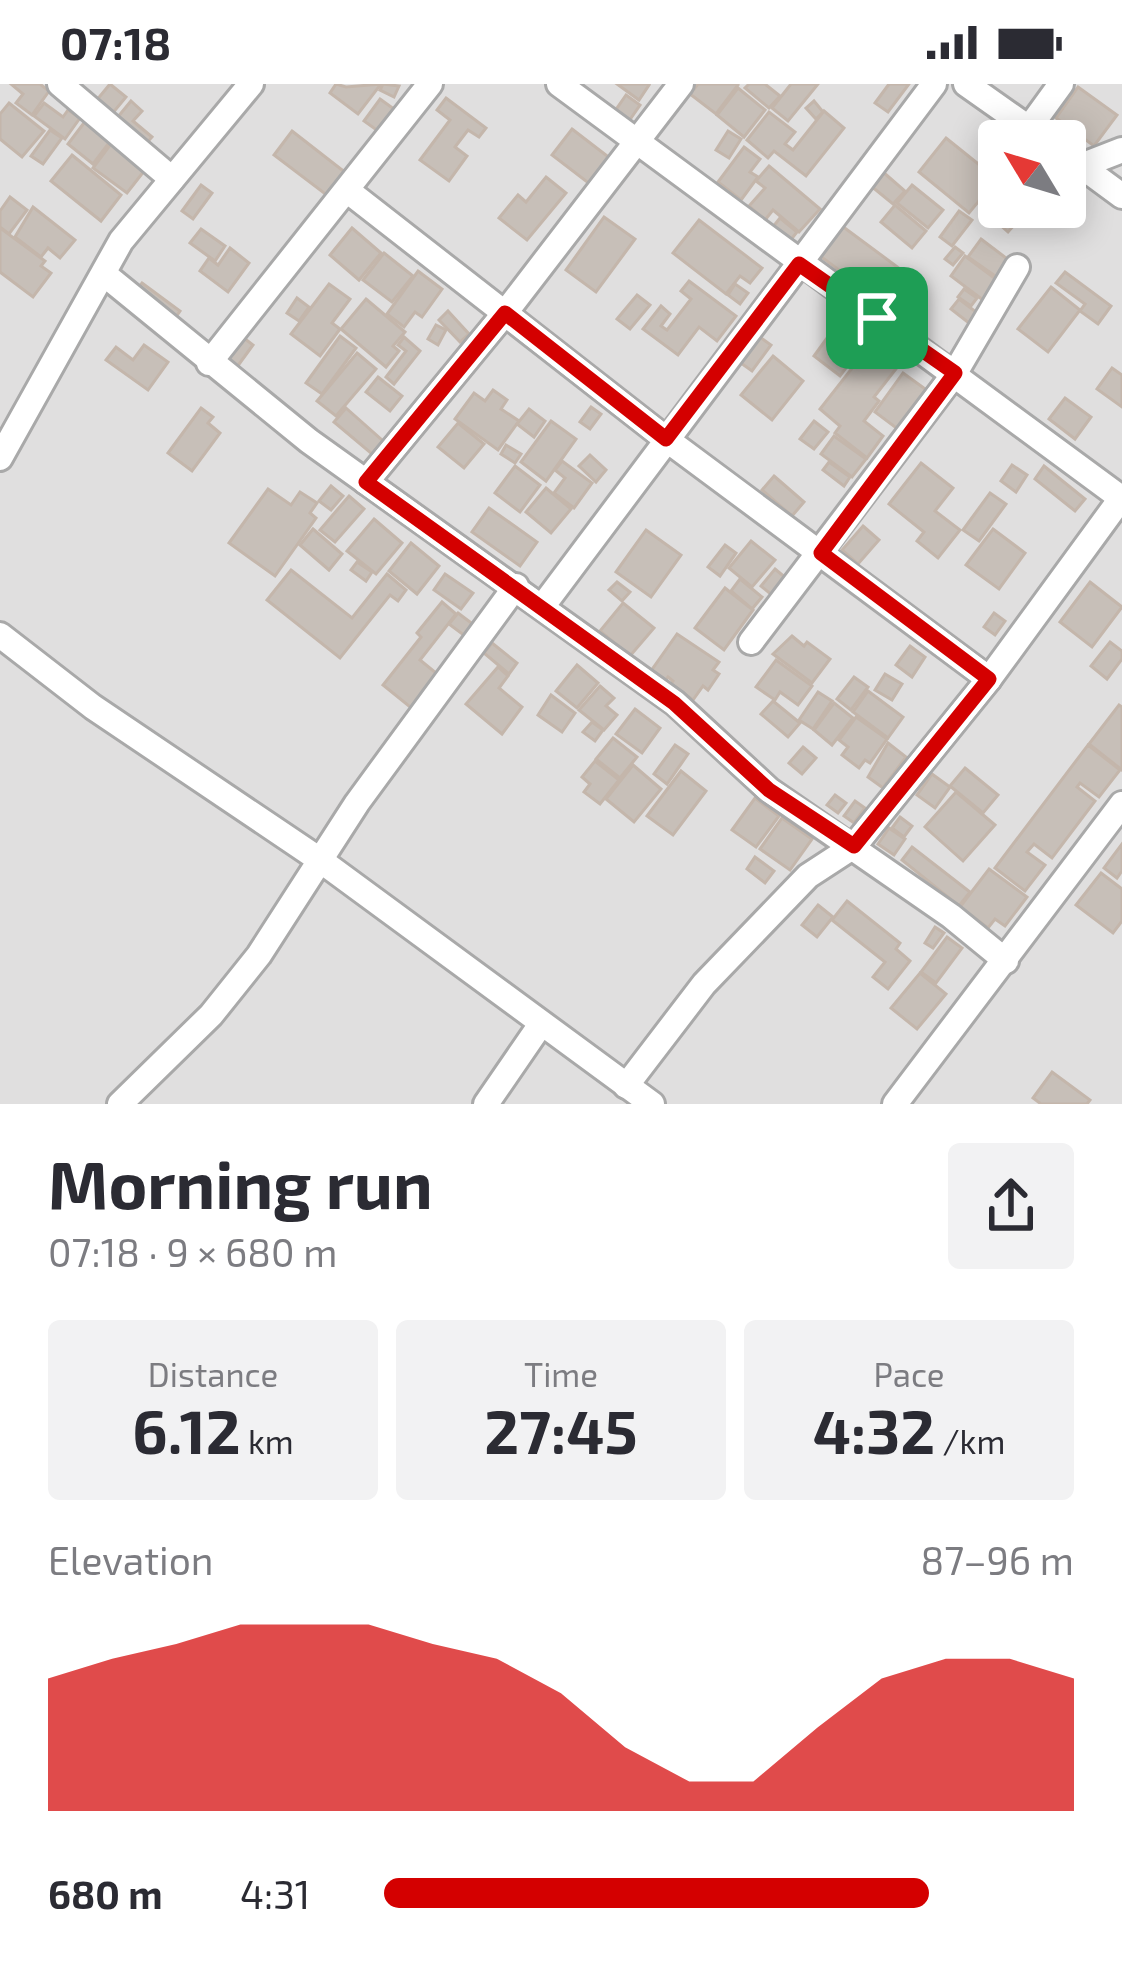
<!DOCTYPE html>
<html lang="en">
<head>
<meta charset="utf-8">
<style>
  :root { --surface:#fff; --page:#f2f2f3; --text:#2b2b33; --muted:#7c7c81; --accent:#d40000 }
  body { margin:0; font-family:"Exo 2",sans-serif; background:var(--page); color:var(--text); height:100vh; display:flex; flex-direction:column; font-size:45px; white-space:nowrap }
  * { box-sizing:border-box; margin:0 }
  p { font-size:39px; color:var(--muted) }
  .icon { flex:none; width:66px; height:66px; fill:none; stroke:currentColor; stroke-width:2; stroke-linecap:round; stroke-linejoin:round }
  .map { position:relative; height:1020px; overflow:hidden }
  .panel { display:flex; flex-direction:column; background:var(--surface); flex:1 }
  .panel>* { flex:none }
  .needle { width:78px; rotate:308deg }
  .controls { position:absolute; left:978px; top:36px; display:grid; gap:24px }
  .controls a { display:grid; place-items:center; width:108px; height:108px; border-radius:12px; background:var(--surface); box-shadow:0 6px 30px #0003; font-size:60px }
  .pin { position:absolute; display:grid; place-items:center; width:102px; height:102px; color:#fff; margin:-51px; border-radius:24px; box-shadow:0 6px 18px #0006 }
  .round { display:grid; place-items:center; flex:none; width:126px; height:126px; border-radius:12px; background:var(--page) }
  .headline { display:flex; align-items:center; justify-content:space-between; height:204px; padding:0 48px }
  h1 { font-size:66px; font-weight:700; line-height:90px }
  .metrics { display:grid; grid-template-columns:repeat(3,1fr); gap:18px; height:204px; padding:12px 48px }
  .metrics div { display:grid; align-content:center; border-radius:12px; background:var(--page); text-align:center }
  .metrics b { font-size:60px; font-weight:700 }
  .metrics small { font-size:33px; font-weight:400 }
  .metrics p { font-size:33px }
  .chart { height:336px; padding:24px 48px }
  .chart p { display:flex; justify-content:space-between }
  .chart svg { width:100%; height:216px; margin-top:12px; fill:var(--accent); opacity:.7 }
  ul { padding:0 48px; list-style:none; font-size:39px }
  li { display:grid; grid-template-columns:192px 144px 1fr; align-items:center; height:90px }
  li i { height:30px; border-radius:15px; background:var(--accent) }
  .status { display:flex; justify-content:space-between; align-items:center; height:84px; padding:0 60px; background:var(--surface); direction:ltr }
  .status svg { height:33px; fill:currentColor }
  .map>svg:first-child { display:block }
</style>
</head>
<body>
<div class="status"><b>07:18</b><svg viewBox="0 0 49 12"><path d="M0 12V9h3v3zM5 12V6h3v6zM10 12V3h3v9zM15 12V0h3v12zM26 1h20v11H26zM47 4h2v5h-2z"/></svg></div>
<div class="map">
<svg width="1122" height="1020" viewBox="0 0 1122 1020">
  <rect width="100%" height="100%" fill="#f2efe9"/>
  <path fill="#e0dfdf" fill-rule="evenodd" d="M0 0H1122V1020H0ZM999 57H1065V123H999Z"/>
  <g fill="#c7bfb8" stroke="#c4b6ab" stroke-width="3">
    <path d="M11 0H40L49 7 32 31 16 19 23 10Z"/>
    <path d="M110 0 126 13 107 36 91 23Z"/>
    <path d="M336 0 346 3 381 0 358 30 330 9Z"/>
    <path d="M383 0 399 2 394 13 380 6Z"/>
    <path d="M617 0H647L649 1 639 16Z"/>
    <path d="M698 0H737L738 1 716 30 690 10Z"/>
    <path d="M749 0H765L780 12 769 24 745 4Z"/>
    <path d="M791 0H818L788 37 772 24Z"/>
    <path d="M889 0H909L888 28 875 19Z"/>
    <path d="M1078 3 1117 31 1094 62 1056 34Z"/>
    <path d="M738 4 765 26 744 53 717 31Z"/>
    <path d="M626 11 640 21 629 37 615 27Z"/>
    <path d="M446 14 486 44 479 53 468 46 455 63 467 72 449 97 420 76 450 36 437 26Z"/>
    <path d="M380 15 394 25 378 47 364 37Z"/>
    <path d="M131 17 142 27 133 37 152 53 141 65 112 40Z"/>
    <path d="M814 17 823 28 816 35 806 24Z"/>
    <path d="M9 19 44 47 22 73 0 55V30Z"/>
    <path d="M44 19 63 33 68 26 80 34 65 55 34 32Z"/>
    <path d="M824 27 844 44 806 92 774 67 768 74 747 56 769 28 795 48 785 60 793 66Z"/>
    <path d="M87 35 112 55 93 80 68 60Z"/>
    <path d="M572 45 615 78 595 104 552 71Z"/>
    <path d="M50 46 62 54 43 80 31 72Z"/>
    <path d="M292 47 346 89 328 112 274 71Z"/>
    <path d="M728 47 741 55 729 74 716 66Z"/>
    <path d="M946 54 997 95 969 129 919 88Z"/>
    <path d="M113 57 148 82 127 109 93 84Z"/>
    <path d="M744 63 760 75 750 88 758 93 741 116 718 98Z"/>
    <path d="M72 71 121 111 101 137 51 97Z"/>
    <path d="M769 82 820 125 799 148 773 126 765 136 749 122 765 104 756 97Z"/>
    <path d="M883 88 905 107 893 120 871 102Z"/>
    <path d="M546 93 566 109 527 156 499 134 518 111 526 118Z"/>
    <path d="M201 101 212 109 193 135 182 127Z"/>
    <path d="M912 101 943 126 928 144 897 119Z"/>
    <path d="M999 103V123H1030L1008 148 981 124Z"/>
    <path d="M10 113 27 126 9 150 0 143V127Z"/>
    <path d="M895 121 926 147 912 164 881 138Z"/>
    <path d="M33 123 75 156 60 174 48 164 41 173 15 153Z"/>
    <path d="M1036 123H1063L1054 135Z"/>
    <path d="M959 127 972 136 952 162 940 153Z"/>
    <path d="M604 133 635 155 596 208 566 186Z"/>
    <path d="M780 134 797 148 789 158 772 144Z"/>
    <path d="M699 136 762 184 750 199 740 192 726 210 673 169Z"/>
    <path d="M842 142 919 199 897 229 820 172Z"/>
    <path d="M0 144 45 177 41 182 51 189 33 213 0 188Z"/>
    <path d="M352 144 381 169 359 196 330 171Z"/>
    <path d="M201 145 225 162 215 177 190 159Z"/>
    <path d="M981 155 1010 177 998 194 968 173Z"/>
    <path d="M955 163 963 169 953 181 945 175Z"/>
    <path d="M230 164 249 179 228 208 200 187 209 174 218 181Z"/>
    <path d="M384 169 413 192 392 218 363 196Z"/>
    <path d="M965 172 997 196 983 216 951 192Z"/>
    <path d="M418 187 442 205 422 233 415 228 404 243 387 230Z"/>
    <path d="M1065 188 1111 222 1098 240 1080 227 1085 220 1056 199Z"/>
    <path d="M689 197 736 232 717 257 699 243 678 271 643 245 661 222 670 230 661 242 667 246 691 215 681 207Z"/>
    <path d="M142 199 180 227 171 240 132 212Z"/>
    <path d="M329 200 350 215 332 239 340 245 320 272 291 250Z"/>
    <path d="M735 200 748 209 740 220 728 211Z"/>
    <path d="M1051 203 1080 226 1048 268 1018 245Z"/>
    <path d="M964 205 977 214 971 222 958 213Z"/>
    <path d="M637 211 650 221 630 245 617 235Z"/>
    <path d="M297 214 309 223 299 237 287 229Z"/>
    <path d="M366 215 405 248 393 262 399 267 386 283 341 245Z"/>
    <path d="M959 215 976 228 969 239 951 225Z"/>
    <path d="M448 227 469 250 460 258 439 236Z"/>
    <path d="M840 236 867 256 840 292 814 272Z"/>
    <path d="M436 241 446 246 438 261 428 255Z"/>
    <path d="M240 251 253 261 234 287 221 277Z"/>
    <path d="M757 251 771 261 752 287 738 277Z"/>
    <path d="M340 252 356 264 322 310 306 299Z"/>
    <path d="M404 253 420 267 394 300 386 293 406 267 398 261Z"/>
    <path d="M871 260 899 281 874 313 879 317 864 337 883 352 867 374 835 349 840 342 820 325Z"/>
    <path d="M144 261 168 278 148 306 106 276 116 263 133 276Z"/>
    <path d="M357 269 376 285 336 332 317 317Z"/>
    <path d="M773 272 803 297 772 336 741 311Z"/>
    <path d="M1112 284 1122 291V323L1097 305Z"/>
    <path d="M903 289 928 307 899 346 875 328Z"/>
    <path d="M378 293 402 312 390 327 366 308Z"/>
    <path d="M493 306 507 316 501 325 519 337 498 366 455 335 474 309 485 317Z"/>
    <path d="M1065 314 1091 333 1075 355 1049 335Z"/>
    <path d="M591 323 601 330 590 345 580 338Z"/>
    <path d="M201 324 213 333 208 339 220 349 192 387 168 369Z"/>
    <path d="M346 324 383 357 372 370 334 338Z"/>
    <path d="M529 325 545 337 534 353 517 340Z"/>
    <path d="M551 337 576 355 546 397 521 378Z"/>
    <path d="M814 337 828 348 814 365 800 355Z"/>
    <path d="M458 339 484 360 464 384 438 363Z"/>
    <path d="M834 352 866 375 852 393 821 370Z"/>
    <path d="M506 361 521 370 515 379 501 370Z"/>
    <path d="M590 371 606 386 596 398 579 382Z"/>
    <path d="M562 377 592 399 574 424 554 409 565 394 555 386Z"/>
    <path d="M829 378 850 393 844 402 823 386Z"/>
    <path d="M921 379 953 404 935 427 960 446 938 474 917 457 924 448 889 420Z"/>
    <path d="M1012 381 1027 391 1016 408 1001 397Z"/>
    <path d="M515 382 540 401 520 428 495 409Z"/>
    <path d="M1044 382 1085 415 1075 427 1035 395Z"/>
    <path d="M774 392 804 418 792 432 762 406Z"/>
    <path d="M331 402 343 412 331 426 319 417Z"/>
    <path d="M546 404 571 425 551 449 526 428Z"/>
    <path d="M268 405 291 421 300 408 317 419 310 429 316 434 275 492 229 459Z"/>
    <path d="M990 409 1006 420 979 457 963 446Z"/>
    <path d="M349 412 364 425 335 458 320 446Z"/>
    <path d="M489 424 537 458 520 482 472 448Z"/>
    <path d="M374 435 402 459 376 490 347 467Z"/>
    <path d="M863 442 879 456 858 480 842 466Z"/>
    <path d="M313 445 342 470 329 486 300 461Z"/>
    <path d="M993 445 1025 469 999 505 966 481Z"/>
    <path d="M646 446 681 471 651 513 616 488Z"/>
    <path d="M751 457 775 476 752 503 729 484Z"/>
    <path d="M411 459 439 482 417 510 389 487Z"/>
    <path d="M725 461 736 469 720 492 708 483Z"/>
    <path d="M357 478 372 488 366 497 351 486Z"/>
    <path d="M775 485 787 495 773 512 761 502Z"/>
    <path d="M291 486 352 534 387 490 406 506 398 517 390 511 340 574 267 516Z"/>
    <path d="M445 490 473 509 461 525 434 506Z"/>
    <path d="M740 495 762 513 752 525 731 507Z"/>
    <path d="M617 498 630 508 622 517 609 506Z"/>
    <path d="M1090 498 1122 523 1092 563 1060 538Z"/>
    <path d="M725 504 753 526 724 566 695 544Z"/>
    <path d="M442 518 456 530 420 576 447 598 420 631 383 601 421 553 417 549Z"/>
    <path d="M623 519 654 544 630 572 600 547Z"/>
    <path d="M458 529 474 541 465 552 449 540Z"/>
    <path d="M994 529 1005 537 995 551 984 543Z"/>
    <path d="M677 550 719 578 713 586 719 590 708 606 703 602 693 616 671 600 673 597 668 593 665 597 651 587Z"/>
    <path d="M792 552 804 562 807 558 830 575 812 599 773 570Z"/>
    <path d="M1110 558 1122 567V575L1107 595 1091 582Z"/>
    <path d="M492 559 517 579 509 590 484 569Z"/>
    <path d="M910 562 925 573 912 593 896 581Z"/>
    <path d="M776 576 812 602 798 621 780 608 775 616 756 603Z"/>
    <path d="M577 581 598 599 577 624 556 607Z"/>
    <path d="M498 583 508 592 499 604 522 623 502 650 466 620Z"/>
    <path d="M885 590 902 600 892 616 875 606Z"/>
    <path d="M854 593 868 603 851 626 837 615Z"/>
    <path d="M600 602 614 614 606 622 617 631 604 646 579 626Z"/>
    <path d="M868 607 903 633 888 654 853 628Z"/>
    <path d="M818 608 832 617 813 645 799 636Z"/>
    <path d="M551 611 575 629 562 648 538 631Z"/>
    <path d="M773 617 800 639 788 653 761 630Z"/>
    <path d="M834 619 853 634 832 661 814 646Z"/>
    <path d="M1119 621 1122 623V686L1089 660Z"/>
    <path d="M635 625 660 644 642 669 616 650Z"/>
    <path d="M856 633 887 655 870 679 865 676 859 684 842 671 848 663 839 656Z"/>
    <path d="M592 638 603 646 595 657 583 648Z"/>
    <path d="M613 654 637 673 620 694 596 675Z"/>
    <path d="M888 659 906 673 883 704 868 693Z"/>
    <path d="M675 661 688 670 667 700 654 690Z"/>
    <path d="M1088 661 1120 686 1099 713 1080 699 1077 703 1095 717 1052 774 1034 760 1027 768 1045 781 1025 807 995 784Z"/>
    <path d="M803 663 816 674 802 690 789 679Z"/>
    <path d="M595 677 619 696 600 720 584 708 590 700 582 693Z"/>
    <path d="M633 681 661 705 634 738 606 715Z"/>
    <path d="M965 684 998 711 983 729 950 702Z"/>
    <path d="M681 687 706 707 673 751 647 732Z"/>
    <path d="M932 690 950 703 935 724 917 711Z"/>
    <path d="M956 708 995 741 963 777 925 743Z"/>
    <path d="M835 711 846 719 838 729 827 721Z"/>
    <path d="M755 714 779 732 756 763 732 746Z"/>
    <path d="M855 717 865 724 854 739 844 732Z"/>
    <path d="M900 733 912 742 904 753 892 744Z"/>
    <path d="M782 734 812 755 790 786 760 765Z"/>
    <path d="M889 744 905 755 894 771 878 760Z"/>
    <path d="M1122 760V787L1117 794 1104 784Z"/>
    <path d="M912 763 970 808 959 822 902 776Z"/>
    <path d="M755 773 774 787 765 799 747 785Z"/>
    <path d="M989 785 1027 813 1005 842 995 835 988 844 960 823Z"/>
    <path d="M1101 789 1122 805V837L1113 849 1076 821Z"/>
    <path d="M847 817 900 859 896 865 910 877 888 905 873 893 885 878 832 836Z"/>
    <path d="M818 821 833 833 817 853 802 841Z"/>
    <path d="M935 843 944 849 933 864 925 859Z"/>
    <path d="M947 853 962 864 936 899 921 888Z"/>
    <path d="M920 889 946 910 917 945 891 924Z"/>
    <path d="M1052 988 1090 1016 1087 1020H1041L1033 1014Z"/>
  </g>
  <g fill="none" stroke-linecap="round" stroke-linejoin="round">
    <g stroke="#a9a9a9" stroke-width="30">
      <g id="minor">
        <path d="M60 0 172 95"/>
        <path d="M559 0 1121 414"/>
        <path d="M966 0 1047 57"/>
        <path d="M1029 44 1061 0"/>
        <path d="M1065 70 1122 112"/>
        <path d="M1081 82 1122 66"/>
        <path d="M348 107 666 355 989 595"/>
        <path d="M104 190 309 357 675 619 769 706 951 832 1006 877"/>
        <path d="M209 279 430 0"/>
        <path d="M0 374 121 157 251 0"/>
        <path d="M366 398 505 229 681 0"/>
        <path d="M542 523 934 0"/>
        <path d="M0 551 93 623 320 776 652 1020"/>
        <path d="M751 558 955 289 1017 183"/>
        <path d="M626 1002 704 900 808 792 854 762 989 595 1122 413"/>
        <path d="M120 1020 211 931 259 871 357 719 516 502"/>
        <path d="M486 1020 541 940"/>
        <path d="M895 1020 1122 720"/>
      </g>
    </g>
    <use href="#minor" stroke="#fff" stroke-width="24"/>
  </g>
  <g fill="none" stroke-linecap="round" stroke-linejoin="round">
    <g stroke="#fff" stroke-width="24">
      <path id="route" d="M799 180 955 289 821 469 989 595 854 762 769 706 674 619 366 398 505 229 666 355Z"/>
    </g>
    <use href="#route" stroke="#d40000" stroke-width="15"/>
  </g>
</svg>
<div class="controls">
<a><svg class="needle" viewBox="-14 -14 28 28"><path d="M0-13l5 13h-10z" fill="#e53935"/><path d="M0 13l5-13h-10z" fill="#7c7c81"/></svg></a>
</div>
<div class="pin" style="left:877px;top:234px;background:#1e9e55"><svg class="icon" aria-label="arrive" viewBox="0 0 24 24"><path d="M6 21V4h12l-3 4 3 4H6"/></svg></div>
</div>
<section class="panel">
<div class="headline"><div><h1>Morning run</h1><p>07:18 · 9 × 680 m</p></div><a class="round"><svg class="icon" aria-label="share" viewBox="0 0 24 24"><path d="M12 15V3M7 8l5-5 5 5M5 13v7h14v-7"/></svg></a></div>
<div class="metrics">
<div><p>Distance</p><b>6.12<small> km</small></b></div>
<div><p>Time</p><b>27:45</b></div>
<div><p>Pace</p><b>4:32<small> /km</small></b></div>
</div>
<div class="chart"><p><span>Elevation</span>87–96 m</p>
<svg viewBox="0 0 160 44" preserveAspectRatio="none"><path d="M0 44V17L10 13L20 10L30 6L40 6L50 6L60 10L70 13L80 20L90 31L100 38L110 38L120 27L130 17L140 13L150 13L160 17V44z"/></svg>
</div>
<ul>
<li><b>680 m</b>4:31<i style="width:79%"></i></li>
</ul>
</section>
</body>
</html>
